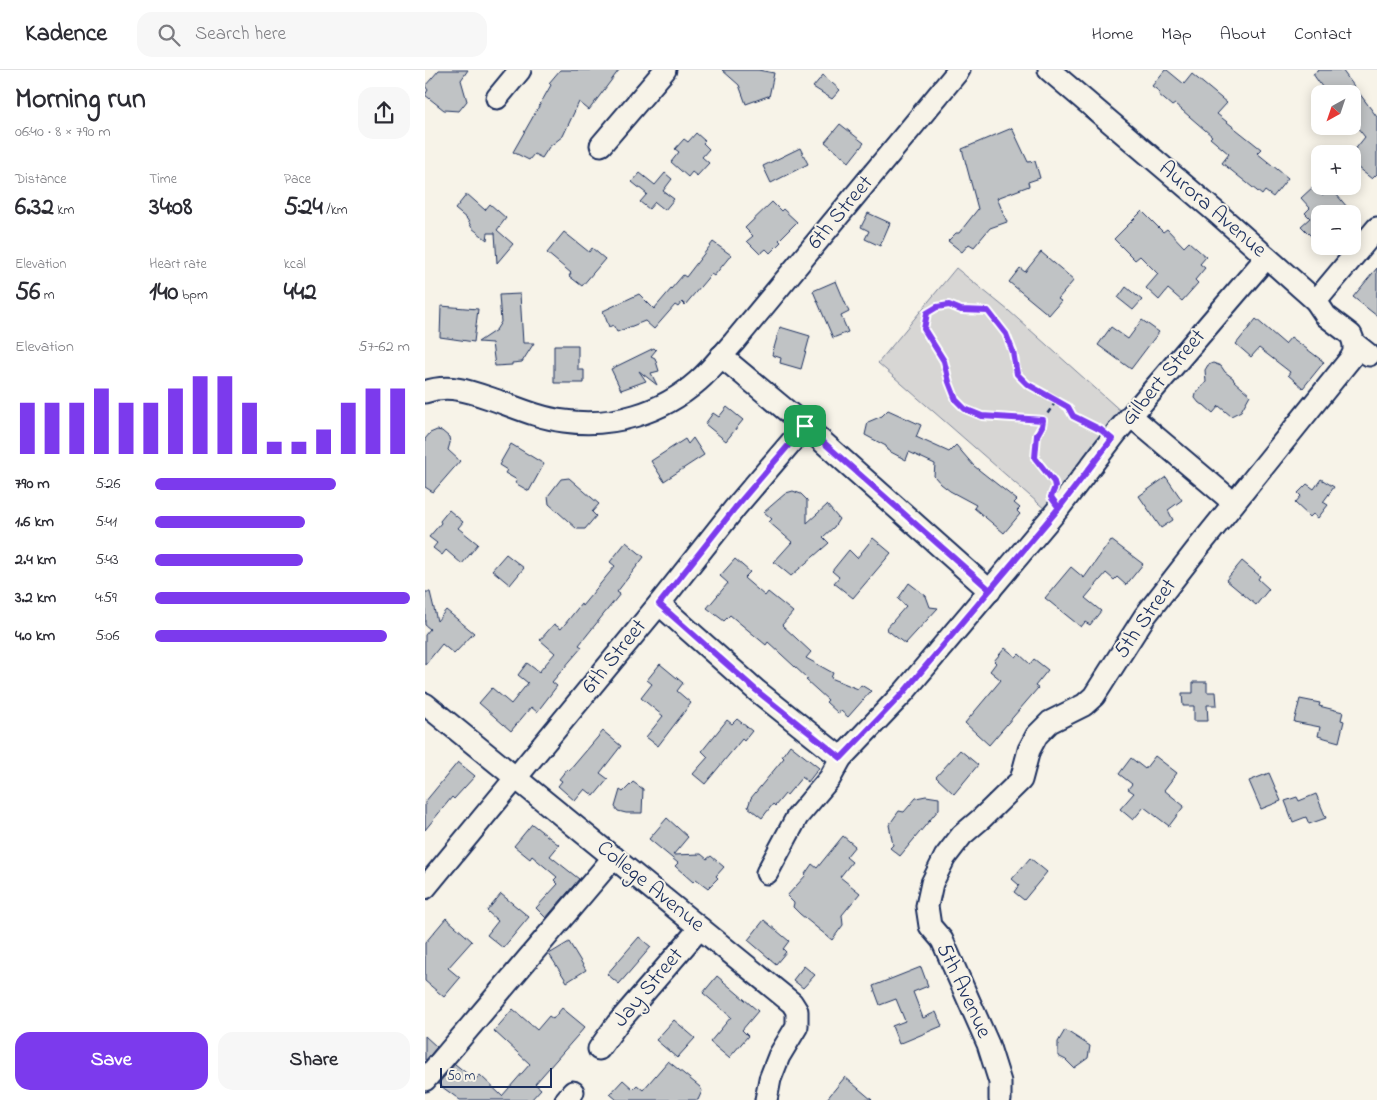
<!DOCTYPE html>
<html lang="en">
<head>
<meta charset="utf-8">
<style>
  :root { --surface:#fff; --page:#f7f7f7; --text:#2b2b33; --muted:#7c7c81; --line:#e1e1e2; --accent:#7c3aed }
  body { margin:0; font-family:"Indie Flower",sans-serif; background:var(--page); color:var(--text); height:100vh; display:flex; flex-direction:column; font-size:19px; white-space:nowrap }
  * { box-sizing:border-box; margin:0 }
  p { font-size:16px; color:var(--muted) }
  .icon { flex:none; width:28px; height:28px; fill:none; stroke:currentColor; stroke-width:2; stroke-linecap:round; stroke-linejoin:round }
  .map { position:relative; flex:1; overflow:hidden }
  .side { display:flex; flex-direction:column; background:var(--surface); width:425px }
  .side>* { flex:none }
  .needle { width:32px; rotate:220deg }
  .buttons { position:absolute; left:886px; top:15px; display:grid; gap:10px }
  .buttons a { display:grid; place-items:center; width:50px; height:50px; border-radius:10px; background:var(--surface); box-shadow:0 2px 12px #0003; font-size:25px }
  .scale { position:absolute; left:15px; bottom:12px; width:112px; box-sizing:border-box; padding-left:5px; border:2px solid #1b2f5e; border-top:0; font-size:14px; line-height:18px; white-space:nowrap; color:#1b2f5e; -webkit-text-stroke:4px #f7f3e8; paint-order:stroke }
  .pin { position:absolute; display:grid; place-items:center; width:42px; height:42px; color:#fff; margin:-21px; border-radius:10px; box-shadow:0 2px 8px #0006 }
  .round { display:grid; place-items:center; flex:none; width:52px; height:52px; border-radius:15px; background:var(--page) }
  .head { display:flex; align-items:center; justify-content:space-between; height:85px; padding:0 15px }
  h1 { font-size:28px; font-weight:700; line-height:38px }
  .metrics { display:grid; grid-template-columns:repeat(3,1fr); gap:8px; height:85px; padding:5px 15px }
  .metrics div { display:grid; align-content:center }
  .metrics b { font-size:25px; font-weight:700 }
  .metrics small { font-size:14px; font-weight:400 }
  .metrics p { font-size:14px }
  .chart { height:140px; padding:10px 15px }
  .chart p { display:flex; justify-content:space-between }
  .chart svg { width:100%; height:90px; margin-top:5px; stroke:var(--accent); stroke-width:6 }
  .action { display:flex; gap:10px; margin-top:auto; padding:10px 15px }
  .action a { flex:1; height:58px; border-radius:15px; background:var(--accent); color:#fff; font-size:20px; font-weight:700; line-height:58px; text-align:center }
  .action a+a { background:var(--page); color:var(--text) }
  ul { padding:0 15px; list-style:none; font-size:16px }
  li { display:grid; grid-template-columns:80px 60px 1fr; align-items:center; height:38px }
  li i { height:12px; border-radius:6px; background:var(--accent) }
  header { display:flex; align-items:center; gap:30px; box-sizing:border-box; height:70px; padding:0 25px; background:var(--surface); border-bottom:1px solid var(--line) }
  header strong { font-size:24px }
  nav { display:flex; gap:28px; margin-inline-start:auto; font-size:18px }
  .search { width:350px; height:45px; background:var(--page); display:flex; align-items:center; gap:12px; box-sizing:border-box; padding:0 18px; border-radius:15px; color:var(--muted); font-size:19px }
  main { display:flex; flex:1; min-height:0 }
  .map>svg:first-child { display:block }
</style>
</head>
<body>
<header>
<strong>Kadence</strong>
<div class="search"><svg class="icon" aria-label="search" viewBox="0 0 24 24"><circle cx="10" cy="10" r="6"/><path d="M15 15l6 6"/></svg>Search here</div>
<nav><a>Home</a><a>Map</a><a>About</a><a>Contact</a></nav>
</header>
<main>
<section class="side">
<div class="head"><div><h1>Morning run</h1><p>06:40 · 8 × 790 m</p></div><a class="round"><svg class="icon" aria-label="share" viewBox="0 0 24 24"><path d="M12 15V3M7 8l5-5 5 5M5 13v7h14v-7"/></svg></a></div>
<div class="metrics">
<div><p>Distance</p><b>6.32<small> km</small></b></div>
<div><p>Time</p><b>34:08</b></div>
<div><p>Pace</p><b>5:24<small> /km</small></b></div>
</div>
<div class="metrics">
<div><p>Elevation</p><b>56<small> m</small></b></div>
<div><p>Heart rate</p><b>140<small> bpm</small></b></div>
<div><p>kcal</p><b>442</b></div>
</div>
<div class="chart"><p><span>Elevation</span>57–62 m</p>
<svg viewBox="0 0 160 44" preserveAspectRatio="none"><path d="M5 44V19M15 44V19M25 44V19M35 44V12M45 44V19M55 44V19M65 44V12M75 44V6M85 44V6M95 44V19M105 44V38M115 44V38M125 44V32M135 44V19M145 44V12M155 44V12"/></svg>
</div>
<ul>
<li><b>790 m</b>5:26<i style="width:71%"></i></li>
<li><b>1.6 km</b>5:41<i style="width:59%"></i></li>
<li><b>2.4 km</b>5:43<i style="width:58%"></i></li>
<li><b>3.2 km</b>4:59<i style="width:100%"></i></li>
<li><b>4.0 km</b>5:06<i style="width:91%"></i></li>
</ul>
<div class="action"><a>Save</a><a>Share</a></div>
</section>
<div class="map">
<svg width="952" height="1030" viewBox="0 0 952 1030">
  <rect width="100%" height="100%" fill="#f7f3e8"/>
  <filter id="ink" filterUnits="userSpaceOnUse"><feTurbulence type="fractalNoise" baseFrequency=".02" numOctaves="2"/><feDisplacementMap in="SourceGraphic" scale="10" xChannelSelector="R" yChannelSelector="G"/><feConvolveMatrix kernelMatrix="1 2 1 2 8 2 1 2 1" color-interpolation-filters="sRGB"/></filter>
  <g filter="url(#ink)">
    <path fill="#d7d6d4" stroke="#798299" d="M531 198 584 241 699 344 621 440 453 293Z"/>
    <g fill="#c0c3c5" stroke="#1b2f5e">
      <path d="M14 0H43L36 10 42 31 34 41 19 40 0 25 3 20 0 16Z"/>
      <path d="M135 0H194L164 40 154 32 138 66 124 77 117 88 109 84 104 90 88 82 126 15 124 13Z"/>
      <path d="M297 0H333L349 3 344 27 343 26 321 34 314 15Z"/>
      <path d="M740 0H742L759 14 767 4 802 33 792 44 836 79 832 83 863 108 848 127 840 121 837 125 797 93 804 84 785 68 787 66 750 34 747 36 733 24 735 22 727 16Z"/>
      <path d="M894 0H917L952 47V104L947 109 928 94V82L940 67 928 52V24H902L888 4Z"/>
      <path d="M398 5 415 20 407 29 388 17Z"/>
      <path d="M415 54 439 73 424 92 400 72Z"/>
      <path d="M587 58 603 92 610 91 615 108 603 112 604 116 572 128 582 152 565 158 549 177 544 174 537 182 523 171 531 163H534L553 139 537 79Z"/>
      <path d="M271 63 280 71 278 73 284 79 277 87 284 93 272 106 267 102 263 107 246 92 254 82 250 79 259 69 263 72Z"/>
      <path d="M375 78 383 94 346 113 338 96Z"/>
      <path d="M215 103 230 115 240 103 247 109 238 121 249 129 240 140 230 132 224 139 215 132 222 124 207 112Z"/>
      <path d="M889 116 897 125 906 118 928 144H895V160L887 167 876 156 885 148 880 143 885 138 876 128Z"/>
      <path d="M42 124 60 140 65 134 81 148 72 160 88 174 72 193 70 163H63L62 170 47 158 42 149 30 139Z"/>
      <path d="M347 132 356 141 358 139 372 152 354 170 356 172 345 183 341 179 335 184 322 171 328 166 320 158Z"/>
      <path d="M717 141 738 162 742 159 759 177 764 172 781 187 775 194 780 198 770 210 773 213 757 231 743 219 734 230 721 218 733 204 715 186 710 190 689 169Z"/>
      <path d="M443 143 465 153 455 176 440 169 444 161 436 157Z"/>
      <path d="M139 162 164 182 167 178 180 189 157 216 144 206 146 203 122 183Z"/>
      <path d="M288 172 306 185 289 206 286 204 260 235 257 232 253 237 250 235 229 259 220 251 192 262 188 255 184 257 178 241 214 224 229 239 258 205 261 207Z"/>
      <path d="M616 182 649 210 633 229 636 231 624 245 584 212 595 198 600 202Z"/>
      <path d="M952 198V246L928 227Z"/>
      <path d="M411 211 424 242 416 246 423 262 408 268 388 221Z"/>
      <path d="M701 217 717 230 708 240 693 228Z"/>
      <path d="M95 224 98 273H109L97 292 87 293V295L70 296 67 273 53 272 71 260 76 252 74 225Z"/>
      <path d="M16 236 53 239 49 272 15 267Z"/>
      <path d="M831 249 860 274 866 267 899 292 878 318 863 305 865 302 834 278 826 287 811 274Z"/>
      <path d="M717 250 734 262 706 299 673 275 686 257 703 269Z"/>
      <path d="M355 257 385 266 376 299 355 293 356 288 347 285Z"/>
      <path d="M129 275H153V300H159V313H129Z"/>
      <path d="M229 278 231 280 226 286 230 288 234 301 226 303 232 315 214 301 221 311 196 320 186 299Z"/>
      <path d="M788 293 796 296 800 302 808 308 809 311 825 325 816 341 806 346 794 336 788 343 779 335 774 333 770 328 771 324 781 312 780 300 783 295Z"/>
      <path d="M302 337 318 350 301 371 280 354 288 343 294 347Z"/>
      <path d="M463 340 496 355 491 367 524 382 531 375 549 396 592 430 589 433 595 438 592 441 595 444 579 463 549 438 551 435 525 421 516 414 509 406 510 394 484 382 481 390 462 380 461 376 440 365 443 352 457 346Z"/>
      <path d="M12 360 17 361 24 367 25 373 23 380 35 391 8 422 0 417V369L5 363Z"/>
      <path d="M268 368 279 385 239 411 226 391 260 369 263 374Z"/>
      <path d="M86 374 119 394 104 421 90 413 92 410 80 403 82 400 74 395Z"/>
      <path d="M741 407 757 430 743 440 748 450 736 458 714 426Z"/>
      <path d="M144 408 174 434 167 442 171 446 160 459H152L124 434 123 426 136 409Z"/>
      <path d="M896 409 909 417 898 432 903 435 893 448 888 444 885 447 870 433 876 426 873 423 882 414 889 419Z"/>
      <path d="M368 421 376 424 382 430V453L402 435 414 449 409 457 398 467 404 473 366 506 349 492 367 472 344 452 347 449 339 442 361 423Z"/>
      <path d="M24 440 38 452 33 458 53 474 37 494 21 480 17 485 8 478 12 473 4 467 16 453 15 451Z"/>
      <path d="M448 468 466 483 428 528 409 513 414 507 407 501 424 480 432 488Z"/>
      <path d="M686 470 718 494 701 515 692 507 689 510 681 503 660 528 676 541 665 555 660 552 656 557 620 528 646 497 659 508Z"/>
      <path d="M201 472 219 487 192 522 195 524 154 575 157 577 127 612 132 616 112 642 106 637 86 661 54 633 67 618 86 634 103 613 93 605 102 593 114 602 130 583 115 570 129 554 136 559 156 534 157 536 190 496 185 492Z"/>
      <path d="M81 484 99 498 85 515 67 500Z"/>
      <path d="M310 489 325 502 319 508 340 526 343 522 368 542 357 555 386 582 381 588 408 603 406 608 433 619 436 615 446 621 423 647 416 641 413 643 401 632 403 630 381 610 383 609 343 572 341 575 305 545 299 551 282 538 303 513 295 506Z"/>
      <path d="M817 491 835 506 833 509 844 519 831 535 801 510Z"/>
      <path d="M484 513 501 526 505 537 513 538 480 574 461 559 481 536 473 529Z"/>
      <path d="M0 522H5L12 551 21 540 49 563 29 584 17 574 0 595V565L5 559 0 555Z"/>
      <path d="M580 578 591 587 594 584 605 594 609 589 623 600 610 616 613 618 564 675 540 653 576 610 565 601 571 593 569 591Z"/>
      <path d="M235 594 258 613 252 621 266 633 233 676 221 667 238 646 216 628 227 614 222 610Z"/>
      <path d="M768 612H782V622H791L792 635H782L783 651H769V636H758L757 623H768Z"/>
      <path d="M875 629 895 633 894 636 918 642 916 650 919 651 914 672 893 666 895 657 869 652Z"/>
      <path d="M312 649 327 661 319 671 317 669 280 714 268 704 283 687 277 681 302 650 307 654Z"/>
      <path d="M178 661 196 676 175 703 183 709 169 726 160 719 150 731 133 716 137 711 134 709 142 699 144 701Z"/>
      <path d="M365 675 394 698 383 712 377 707 362 725 360 724 350 736 348 734 337 748 323 737 326 728 359 688 357 686Z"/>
      <path d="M535 680 553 695 529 724 511 707Z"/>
      <path d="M730 686 752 703 739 720 759 736 744 756 719 737 708 750 695 739 709 723 703 719 707 714 694 704 706 688 720 699Z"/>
      <path d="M33 692 50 706 29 729 27 727 0 760V732Z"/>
      <path d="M844 703 856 731 836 739 824 711Z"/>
      <path d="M208 712 218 719 217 743H201L193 741 190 737 195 720 198 722Z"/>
      <path d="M891 724 901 748 884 754 881 747 868 752 860 731 872 727 874 731Z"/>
      <path d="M501 726 514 728V739L475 786 465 778 468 775 464 755 474 741 479 742 491 728Z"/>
      <path d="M242 748 263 767 248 785 276 784 282 789 286 786 299 797 291 806 293 808 283 818 271 809 268 812 250 796 253 793 224 769Z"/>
      <path d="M107 754 134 775 125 786 154 809 121 848 111 838 133 814 129 810 132 807 107 786 105 789 89 776Z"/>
      <path d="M418 766 430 776 421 787 427 792 415 807 435 823 417 845 418 855 407 870 375 844 368 837 369 833 362 826 381 805 380 804 387 794 392 798Z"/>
      <path d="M605 788 622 802 599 830 589 822 594 815 587 809Z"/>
      <path d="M76 824 104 847 78 878 62 865 73 851 62 841Z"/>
      <path d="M21 848 47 871 23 898 35 908 19 927 0 911V873Z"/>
      <path d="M339 850 364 871 358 879 361 882 351 894 323 870Z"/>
      <path d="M214 867 226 877 194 914 182 904Z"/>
      <path d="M144 872 161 900 142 912 124 884Z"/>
      <path d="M379 896 390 905 378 918 368 910Z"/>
      <path d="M496 897 503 916 488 922 498 948 511 942 517 956 474 974 467 956 480 951 471 929 455 935 448 916Z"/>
      <path d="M292 906 333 941 317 960 323 966 304 988 285 972 306 947 278 923Z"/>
      <path d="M137 938 160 957 110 1014 116 1019 106 1030H35L13 1014 30 994 50 1010 55 1005 77 1026 105 994 69 961 88 939 112 960 124 946 128 949Z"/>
      <path d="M249 950 270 968 252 988 231 970Z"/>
      <path d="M640 960 665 976 663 988 649 998 641 990 633 986V972Z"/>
      <path d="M0 966 12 977 1 990H0Z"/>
      <path d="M243 991 275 1017 277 1021 273 1030H192L185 1024 198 1010 208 1019 212 1015 218 1020Z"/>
      <path d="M420 1007 447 1030H401Z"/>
    </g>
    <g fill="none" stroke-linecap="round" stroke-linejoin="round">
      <g stroke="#1b2f5e" stroke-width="25">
        <g id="minor">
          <path d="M624 0 792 143 891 231 901 246 926 265 929 273 944 285"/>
          <path d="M72 28 95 0"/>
          <path d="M176 75 240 0"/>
          <path d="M891 231 952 158"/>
          <path d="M296 286 380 356 565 521"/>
          <path d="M0 322C24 313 47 322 70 330 92 338 115 348 139 351 187 358 237 343 273 311 286 300 297 285 309 272L534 0"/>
          <path d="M706 346 809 433"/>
          <path d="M234 534 332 621 416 688"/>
          <path d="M0 634 367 933 372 941V956L354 986 345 1009 341 1030"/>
          <path d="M342 803 372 747 405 708 416 688 479 622 634 438 692 362 841 188"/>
          <path d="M0 818 234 534 310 438 380 356"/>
          <path d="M174 979 192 954 275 858"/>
          <path d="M0 1010 189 787"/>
          <path d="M141 1030 148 1022"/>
          <path d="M575 1030V1012L563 974 517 870 505 856 502 836 507 813 520 787 537 765 557 748 596 710 604 680 612 665 625 652 659 635 669 626 720 546 772 479 926 288 929 282V273"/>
        </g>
      </g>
      <g stroke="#1b2f5e" stroke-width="2.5" stroke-dasharray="5 4" stroke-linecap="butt">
        <path d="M618 350 557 346 540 339 531 330 524 312 519 291 499 259 502 243 512 237 524 235 536 240 563 241 581 264 588 283 592 304 602 314 643 337 648 346 673 359"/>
        <path d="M630 415 610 388 612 365 617 356 618 350 632 330"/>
      </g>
      <use href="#minor" stroke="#f7f3e8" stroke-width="21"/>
    </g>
  </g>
  <g fill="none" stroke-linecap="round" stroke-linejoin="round" filter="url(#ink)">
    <g stroke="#fff" stroke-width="10">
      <path id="route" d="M380 356 310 438 234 534 332 621 416 688 479 622 634 438 687 369 676 360 648 346 643 337 602 314 592 304 588 282 581 264 563 241 536 240 524 235 512 237 502 243 499 259 519 291 524 312 531 330 540 339 557 346 618 350 617 356 612 365 610 388 629 412 630 417 626 427 634 438 632 440 565 520 380 356"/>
    </g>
    <use href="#route" stroke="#7c3aed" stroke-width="6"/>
  </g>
  <g text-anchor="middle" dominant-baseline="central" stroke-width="4" stroke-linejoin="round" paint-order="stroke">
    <g font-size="22" fill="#1b2f5e" stroke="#f7f3e8">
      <text transform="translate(787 140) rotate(41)">Aurora Avenue</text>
      <text transform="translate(416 143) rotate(-50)">6th Street</text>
      <text transform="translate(739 308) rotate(-50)">Gilbert Street</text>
      <text transform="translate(721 549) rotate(-55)">5th Street</text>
      <text transform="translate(190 587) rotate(-51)">6th Street</text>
      <text transform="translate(225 817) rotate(39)">College Avenue</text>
      <text transform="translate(224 918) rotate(-50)">Jay Street</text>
      <text transform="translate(538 921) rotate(65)">5th Avenue</text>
    </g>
  </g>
</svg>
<div class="buttons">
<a><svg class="needle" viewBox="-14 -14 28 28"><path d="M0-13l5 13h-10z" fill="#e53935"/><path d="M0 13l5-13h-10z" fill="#7c7c81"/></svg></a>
<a>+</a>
<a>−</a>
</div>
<div class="scale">50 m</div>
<div class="pin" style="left:380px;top:356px;background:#1e9e55"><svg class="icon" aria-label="arrive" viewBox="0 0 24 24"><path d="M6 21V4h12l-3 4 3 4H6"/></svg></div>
</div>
</main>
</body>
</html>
